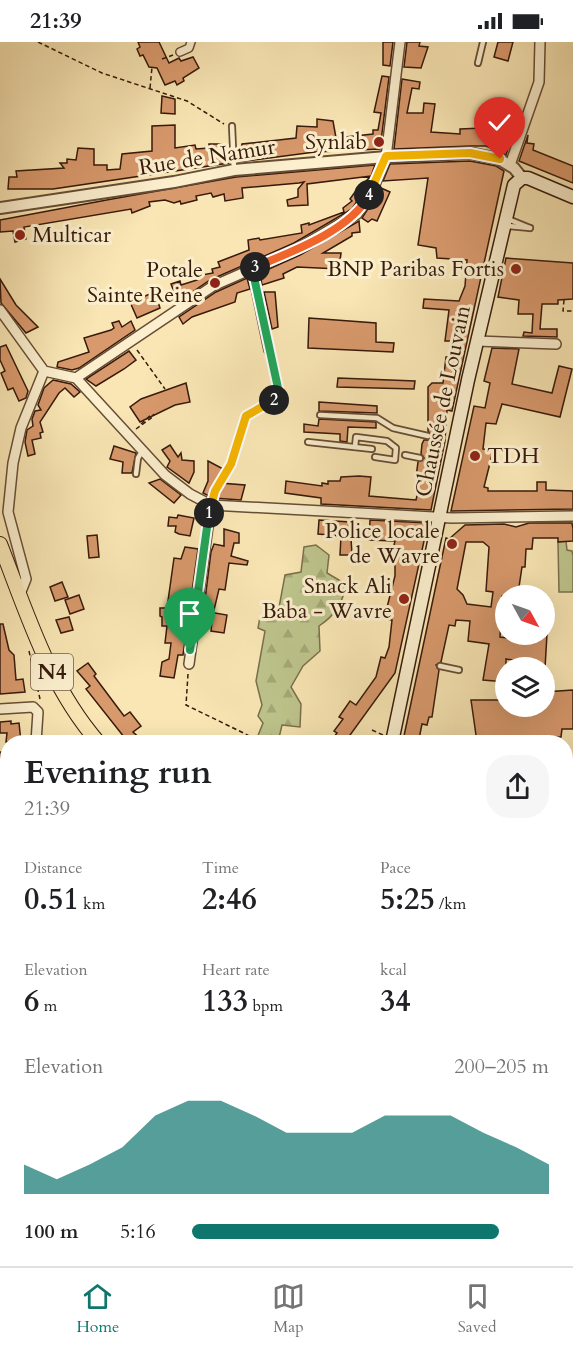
<!DOCTYPE html>
<html lang="en">
<head>
<meta charset="utf-8">
<style>
  :root { --surface:#fff; --page:#f6f6f6; --text:#202124; --muted:#757577; --line:#e0e0e0; --accent:#0f766e }
  body { margin:0; font-family:Cardo,serif; background:var(--page); color:var(--text); height:100vh; display:flex; flex-direction:column; font-size:22px; white-space:nowrap }
  * { box-sizing:border-box; margin:0 }
  p { font-size:20px; color:var(--muted) }
  .icon { flex:none; width:33px; height:33px; fill:none; stroke:currentColor; stroke-width:2; stroke-linecap:round; stroke-linejoin:round }
  .map { position:relative; flex:1; overflow:hidden }
  .drawer { position:absolute; left:0px; top:693px; width:573px; height:531px; display:flex; flex-direction:column; background:var(--surface); border-radius:24px 24px 0 0; box-shadow:0 6px 24px #0002 }
  .drawer>* { flex:none }
  .needle { width:39px; rotate:130deg }
  .buttons { position:absolute; left:495px; top:543px; display:grid; gap:12px }
  .buttons a { display:grid; place-items:center; width:60px; height:60px; border-radius:50%; background:var(--surface); box-shadow:0 6px 24px #0002; font-size:30px }
  .pin { position:absolute; display:grid; place-items:center; width:51px; height:51px; color:#fff; margin:-62px -26px; border-radius:50% 50% 50% 0; rotate:-45deg; box-shadow:0 0 6px #0007 }
  .pin .icon { rotate:45deg }
  .km { position:absolute; width:30px; height:30px; margin:-15px; border-radius:50%; background:#222; color:#fff; font-size:16px; line-height:30px; text-align:center }
  .round { display:grid; place-items:center; flex:none; width:63px; height:63px; border-radius:24px; background:var(--page) }
  .headline { display:flex; align-items:center; justify-content:space-between; height:102px; padding:0 24px }
  h1 { font-size:33px; font-weight:700; line-height:45px }
  .figures { display:grid; grid-template-columns:repeat(3,1fr); gap:9px; height:102px; padding:6px 24px }
  .figures div { display:grid; align-content:center }
  .figures b { font-size:30px; font-weight:700 }
  .figures small { font-size:16px; font-weight:400 }
  .figures p { font-size:16px }
  .chart { height:168px; padding:12px 24px }
  .chart p { display:flex; justify-content:space-between }
  .chart svg { width:100%; height:108px; margin-top:6px; fill:var(--accent); opacity:.7 }
  ul { padding:0 24px; list-style:none; font-size:20px }
  li { display:grid; grid-template-columns:96px 72px 1fr; align-items:center; height:45px }
  li i { height:15px; border-radius:8px; background:var(--accent) }
  .status { display:flex; justify-content:space-between; align-items:center; height:42px; padding:0 30px; background:var(--surface); direction:ltr }
  .status svg { height:16px; fill:currentColor }
  .tab-bar { display:flex; justify-content:space-around; align-items:center; height:84px; border-top:2px solid var(--line); background:var(--surface); font-size:16px; color:var(--muted) }
  .tab-bar a { display:grid; justify-items:center; gap:3px }
  .tab-bar .on { color:var(--accent) }
  .map>svg:first-child { display:block }
</style>
</head>
<body>
<div class="status"><b>21:39</b><svg viewBox="0 0 49 12"><path d="M0 12V9h3v3zM5 12V6h3v6zM10 12V3h3v9zM15 12V0h3v12zM26 1h20v11H26zM47 4h2v5h-2z"/></svg></div>
<div class="map">
<svg width="573" height="1224" viewBox="0 0 573 1224">
  <defs>
    <pattern id="forest-firs" width="22" height="20" patternUnits="userSpaceOnUse" patternTransform="scale(1.5)"><rect width="22" height="20" fill="#bec58d"/><path d="M5 1l3.5 6h-7zM16 11l3.5 6h-7z" fill="#a4a978"/></pattern>
  </defs>
  <rect width="100%" height="100%" fill="#f9e6b4"/>
  <filter id="stains"><feTurbulence type="fractalNoise" baseFrequency=".00333" numOctaves="4"/><feColorMatrix values="0 0 0 0 .2 0 0 0 0 .09 0 0 0 0 .02 0 0 0 .5 -.17"/></filter>
  <radialGradient id="worn" r=".72"><stop offset=".6" stop-color="#630" stop-opacity="0"/><stop offset="1" stop-color="#630" stop-opacity=".3"/></radialGradient>
  <path fill="url(#forest-firs)" stroke="#7a704c" stroke-width="1.5" d="M316 503 329 513 327 531 344 541C346 559 334 574 319 584L320 609 303 624 291 645 301 662 300 685 282 683 278 700H267L257 696 263 681 258 674 262 663 256 639 265 589 258 586 260 575 278 571 285 533 301 530 304 505Z"/>
  <path fill="#bec58d" stroke="#7a704c" stroke-width="1.5" d="M566 499 567 508 572 509 573 514V550H559L558 500Z"/>
  <g fill="#d8996c" stroke="#361a0b" stroke-width="1.5" fill-rule="evenodd">
    <path d="M138 0H159L169 21 179 16 181 19 193 15 199 26 183 36 184 39 177 43 175 39 165 43 157 26 149 25 143 13 140 14 137 7 140 5Z"/>
    <path d="M383 0H393L390 24 383 23Z"/>
    <path d="M407 0H420L419 4 428 5 421 26 404 25Z"/>
    <path d="M498 0H513L508 19 494 15Z"/>
    <path d="M382 34 389 35 380 107 315 110 238 120V107L241 106 242 102 296 96 297 84 317 85V77L333 79 336 96 373 92V88H378L381 71 374 70Z"/>
    <path d="M402 37 420 40 419 47 412 46 407 71H423L424 61 435 62 431 90 460 92V87L482 86 481 88 506 90 510 74 517 77 506 113 486 104H470L394 107Z"/>
    <path d="M162 54 175 57V72L161 71Z"/>
    <path d="M175 83V106L195 103 196 107 209 106V102H221V109H229V121L53 147H8L9 135H17L16 129 64 126 60 121H67V117L76 118 78 106 94 107V123H107V128L120 127 122 112 152 109V84Z"/>
    <path d="M528 93 527 101 534 102 533 108 573 124V141L519 119Z"/>
    <path d="M470 119 496 124 504 129 452 369 447 368 445 399 431 468 321 462V456L285 451 286 439 322 444V441L328 442V439H340L341 435 359 434 371 435 369 454 416 458 421 436 416 435 418 420 424 416 421 412 422 402 424 398H430L432 394 428 389V345L432 341H443L446 315H450L453 299H445L449 268 423 266 424 257 459 259 465 244 467 218 437 216 436 206 418 203 428 136 383 139 390 122Z"/>
    <path d="M375 123 369 140H366L368 142 352 167 294 201 210 238 178 260 171 242 180 239 181 243 197 238 196 234 213 231 212 227 220 225 218 220 249 208 248 198 259 196 260 198 302 191 301 183 309 181V183L344 170 343 166 352 159 350 157 355 150 371 134 307 142 308 163 288 164 287 158 298 155V147L304 140 299 141 242 146 243 156 225 159 224 152 213 155 211 151 196 154 197 158 181 162 180 159 174 161 165 158 149 160 150 164 132 171 131 167 24 185 26 197 15 200 13 189 0 190V178L112 157 236 135Z"/>
    <path d="M381 146 390 150 377 179 372 177 368 180 362 176Z"/>
    <path d="M359 179 360 190 352 191V194L323 211H341L339 227 297 225 283 232 284 236 262 243 260 231 300 213Z"/>
    <path d="M506 216 573 221V257L558 258V262H542L540 287H557V295L523 294 524 290 532 291 533 272H518L519 258 498 255Z"/>
    <path d="M247 236 250 247 237 251 235 260 192 275 183 282 179 275 216 250Z"/>
    <path d="M0 237 16 263 38 285 26 291 1 261Z"/>
    <path d="M155 250 160 266 137 276 130 260Z"/>
    <path d="M264 250H275L278 285 272 287Z"/>
    <path d="M309 276 376 281V300L394 301 393 310 308 306Z"/>
    <path d="M119 279 122 285 131 279 135 288 79 326 72 328 57 325 58 320 89 310 84 296 111 288 114 286 112 281Z"/>
    <path d="M6 303 28 349 26 356 19 359 13 346 8 348 1 331 5 329 0 318V305Z"/>
    <path d="M492 306 519 307 512 342 552 351 559 324 572 327 560 375 502 362 496 382 486 381 483 407 493 409 484 445 488 446V449H537V440H546V448L573 449V467L451 469 474 364 485 366 490 341 484 339Z"/>
    <path d="M129 309 136 318 124 327 96 344 86 337Z"/>
    <path d="M338 336 415 339 414 347 337 345Z"/>
    <path d="M53 338 71 342 80 350 74 355 65 346 59 351 40 380 43 390 40 391 41 396 32 398 35 412 28 414 25 400 27 388 33 384 32 377 35 369 41 368 38 363 44 346Z"/>
    <path d="M186 341 190 360 175 363 140 380 130 365 141 357Z"/>
    <path d="M319 360 377 364V371L319 369Z"/>
    <path d="M319 377 376 380V386L348 385 347 400 340 399V392L304 390V382L318 384Z"/>
    <path d="M170 403 178 415 181 411 182 418 194 419V430L189 441 167 425 170 419 162 408Z"/>
    <path d="M114 404 136 411 132 431H122L123 420 110 417Z"/>
    <path d="M208 419 227 429 220 441 245 443 241 458 213 456 203 451 208 439Z"/>
    <path d="M160 437 181 453 174 461 149 441Z"/>
    <path d="M178 473 194 476 190 494 179 492 175 490 176 484H168L169 475 177 476Z"/>
    <path d="M319 478 350 480 352 513H340L341 494 318 492Z"/>
    <path d="M370 478 428 481 395 631 345 700H330L337 691 334 689 343 677 339 675 350 659 356 663 376 635 381 615 385 616 389 605 392 578 384 577 395 534V516H391L395 499 369 498Z"/>
    <path d="M529 481H572L573 487V499L558 500V496H533L532 507H526L525 525H522L519 545H522V554H502L500 595 533 599 534 592H547L545 626H531V621L506 617V640L483 638 489 602 468 599 470 579 456 578 455 584 449 583 441 620 436 623 439 628 432 675H429L427 683 422 682 419 697 404 694 446 496 449 497 465 483 504 482 516 485ZM466 500H483L489 505 486 549 493 550 491 565 467 562 463 553 457 547Z"/>
    <path d="M224 487 239 491V501H234L231 514 248 519 247 523 229 521 225 548 219 547 214 568 204 566 211 510 214 502 224 504Z"/>
    <path d="M97 493 99 515 89 516 87 494Z"/>
    <path d="M185 505 198 507 183 613H178L174 636 160 634 162 620 169 617 171 601H165L167 584H162V575L160 574V566H167L174 516 181 517Z"/>
    <path d="M62 540 68 555 55 559 50 545Z"/>
    <path d="M79 553 84 567 70 572 65 558Z"/>
    <path d="M209 570 227 573 224 591 211 589 212 580H208Z"/>
    <path d="M69 575 73 588 61 591 56 578Z"/>
    <path d="M0 582H3L9 608 14 613 16 638 23 637 25 650 0 652Z"/>
    <path d="M88 621 96 632 94 634 124 674 130 670 141 684 133 690 144 700H128L86 647 90 644 77 629Z"/>
    <path d="M573 648V687H562L561 695H538V700H477L471 658H506V664H544V650Z"/>
    <path d="M11 679V682L19 681 21 700H6L7 691H0V680Z"/>
    <path d="M0 710 8 711V769L0 768Z"/>
    <rect x="566" y="826" width="7" height="79"/>
    <rect x="566" y="923" width="7" height="39"/>
    <path d="M243 1216H269L268 1224H244Z"/>
  </g>
  <g fill="none" stroke-linecap="round" stroke-linejoin="round">
    <g stroke="#674d35" stroke-width="8">
      <g id="service">
        <path d="M478 21 483 0"/>
        <path d="M232 84 234 128"/>
        <path d="M508 177 530 186"/>
        <path d="M507 184 530 186"/>
        <path d="M320 373 377 376 393 386 428 394"/>
        <path d="M308 400 372 407"/>
        <path d="M355 405 356 395 387 399 396 406 395 418 375 415"/>
        <path d="M405 413 420 416"/>
        <path d="M136 432 138 416 143 408"/>
        <path d="M440 624 459 628"/>
        <path d="M0 894 8 897"/>
      </g>
    </g>
    <g stroke="#674d35" stroke-width="10">
      <path id="pedestrian" d="M180 10 189 6 191 0"/>
    </g>
    <g stroke="#674d35" stroke-width="12">
      <g id="minor">
        <path d="M510 123 539 40 540 0"/>
        <path d="M252 226 269 308"/>
        <path d="M0 268 44 329 76 336 165 433 190 452 211 463 452 476 573 474"/>
        <path d="M477 299 556 302"/>
        <path d="M76 336 213 244 297 207 357 172 374 145 386 115 400 0"/>
        <path d="M20 552 26 537 8 470 13 421 21 386 44 329"/>
        <path d="M189 622 211 463"/>
        <path d="M0 667 33 665 38 670 36 700"/>
        <path d="M0 780 8 781"/>
        <path d="M0 840 8 827"/>
        <path d="M0 944 8 948"/>
        <path d="M566 1081 573 1079"/>
        <path d="M0 1114 7 1112"/>
        <path d="M236 1216 237 1224"/>
        <path d="M377 1216 409 1224"/>
        <path d="M31 1224 32 1216"/>
        <path d="M277 1224 279 1216"/>
        <path d="M465 1224 466 1216"/>
      </g>
    </g>
    <g stroke="#674d35" stroke-width="14">
      <path id="tertiary" d="M0 166 174 140 234 128 386 115 470 111 499 117 514 126 522 136"/>
    </g>
    <g stroke="#361a0b" stroke-width="15">
      <g id="secondary">
        <path d="M392 700 468 338 514 143 522 136H528L573 155"/>
        <path d="M301 1216V1224"/>
      </g>
    </g>
    <g stroke="#361a0b" stroke-width="16">
      <g id="primary">
        <path d="M0 502C27 571 49 644 98 700"/>
        <path d="M566 812H573"/>
      </g>
    </g>
    <g stroke="#361a0b" stroke-width="1.5" stroke-dasharray="4.5 3" stroke-linecap="butt">
      <path d="M38 0 102 31 187 59 224 82"/>
      <path d="M162 17 173 13"/>
      <path d="M150 46 152 25"/>
      <path d="M564 258 563 269H573"/>
      <path d="M137 308 165 347"/>
      <path d="M141 382 152 372"/>
      <path d="M136 387 154 374 153 372"/>
      <path d="M214 453 231 421 246 374 274 358 278 347 271 317"/>
      <path d="M29 609 40 657"/>
      <path d="M188 632 186 663 262 700"/>
      <path d="M372 688 383 693"/>
      <path d="M0 1088 8 1080"/>
      <path d="M139 1224 153 1216"/>
    </g>
    <use href="#service" stroke="#fbefce" stroke-width="4.5"/>
    <use href="#pedestrian" stroke="#fbefce" stroke-width="7"/>
    <use href="#minor" stroke="#fbefce" stroke-width="9"/>
    <use href="#tertiary" stroke="#fbefce" stroke-width="10"/>
    <use href="#secondary" stroke="#fbefce" stroke-width="12"/>
    <use href="#primary" stroke="#f9e6b4" stroke-width="14"/>
  </g>
  <g fill="none" stroke-linecap="round" stroke-linejoin="round">
    <g stroke="#fff" stroke-width="12">
      <path id="split-1" d="M190 608 209 471"/>
    </g>
    <g stroke="#fff" stroke-width="12">
      <path id="split-2" d="M209 471 215 449 231 422 246 374 274 358"/>
    </g>
    <g stroke="#fff" stroke-width="12">
      <path id="split-3" d="M255 225 252 226 278 346 274 358"/>
    </g>
    <g stroke="#fff" stroke-width="12">
      <path id="split-4" d="M255 225C291 210 351 188 369 153"/>
    </g>
    <g stroke="#fff" stroke-width="12">
      <path id="split-5" d="M369 153 386 114 470 111 500 117"/>
    </g>
    <use href="#split-1" stroke="#22a559" stroke-width="8"/>
    <use href="#split-2" stroke="#f5b400" stroke-width="8"/>
    <use href="#split-3" stroke="#22a559" stroke-width="8"/>
    <use href="#split-4" stroke="#f0652b" stroke-width="8"/>
    <use href="#split-5" stroke="#f5b400" stroke-width="8"/>
  </g>
  <g fill="#8f2418" stroke="#fbefce" stroke-width="2">
    <circle cx="379" cy="100" r="6"/>
    <circle cx="20" cy="193" r="6"/>
    <circle cx="516" cy="227" r="6"/>
    <circle cx="215" cy="241" r="6"/>
    <circle cx="475" cy="414" r="6"/>
    <circle cx="452" cy="502" r="6"/>
    <circle cx="404" cy="557" r="6"/>
  </g>
  <g text-anchor="middle" dominant-baseline="central" stroke-width="6" stroke-linejoin="round" paint-order="stroke">
    <rect fill="#fbefce" stroke="#715a46" stroke-width="1.5" x="31" y="612" width="42" height="36" rx="4.5"/>
    <g font-size="21" font-weight="bold" fill="#361a0b">
      <text x="52" y="630">N4</text>
    </g>
    <g font-size="22" fill="#361a0b" stroke="#fbefce" text-anchor="end">
      <text x="367" y="100">Synlab</text>
      <text x="32" y="193" text-anchor="start">Multicar</text>
      <text x="504" y="227">BNP Paribas Fortis</text>
      <text x="203" y="228">Potale<tspan x="203" dy="25">Sainte Reine</tspan></text>
      <text x="487" y="414" text-anchor="start">TDH</text>
      <text x="440" y="489">Police locale<tspan x="440" dy="25">de Wavre</tspan></text>
      <text x="392" y="544">Snack Ali<tspan x="392" dy="25">Baba - Wavre</tspan></text>
    </g>
    <g font-size="22" fill="#361a0b" stroke="#fbefce">
      <text transform="translate(207 115) rotate(-9)">Rue de Namur</text>
      <text transform="translate(443 359) rotate(-78)">Chaussée de Louvain</text>
    </g>
  </g>
  <rect width="100%" height="100%" filter="url(#stains)"/>
  <rect width="100%" height="100%" fill="url(#worn)"/>
</svg>
<div class="buttons">
<a><svg class="needle" viewBox="-14 -14 28 28"><path d="M0-13l5 13h-10z" fill="#e53935"/><path d="M0 13l5-13h-10z" fill="#757577"/></svg></a>
<a><svg class="icon" aria-label="layers" viewBox="0 0 24 24"><path d="M12 4l9 5-9 5-9-5zM3 14l9 5 9-5"/></svg></a>
</div>
<div class="pin" style="left:190px;top:608px;background:#1e9e55"><svg class="icon" aria-label="arrive" viewBox="0 0 24 24"><path d="M6 21V4h12l-3 4 3 4H6"/></svg></div>
<div class="pin" style="left:500px;top:117px;background:#d93025"><svg class="icon" aria-label="check" viewBox="0 0 24 24"><path d="M5 12l5 5 9-10"/></svg></div>
<b class="km" style="left:209px;top:471px">1</b>
<b class="km" style="left:274px;top:358px">2</b>
<b class="km" style="left:255px;top:225px">3</b>
<b class="km" style="left:369px;top:153px">4</b>
<section class="drawer">
<div class="headline"><div><h1>Evening run</h1><p>21:39</p></div><a class="round"><svg class="icon" aria-label="share" viewBox="0 0 24 24"><path d="M12 15V3M7 8l5-5 5 5M5 13v7h14v-7"/></svg></a></div>
<div class="figures">
<div><p>Distance</p><b>0.51<small> km</small></b></div>
<div><p>Time</p><b>2:46</b></div>
<div><p>Pace</p><b>5:25<small> /km</small></b></div>
</div>
<div class="figures">
<div><p>Elevation</p><b>6<small> m</small></b></div>
<div><p>Heart rate</p><b>133<small> bpm</small></b></div>
<div><p>kcal</p><b>34</b></div>
</div>
<div class="chart"><p><span>Elevation</span>200–205 m</p>
<svg viewBox="0 0 160 44" preserveAspectRatio="none"><path d="M0 44V32L10 38L20 32L30 25L40 12L50 6L60 6L70 12L80 19L90 19L100 19L110 12L120 12L130 12L140 19L150 25L160 32V44z"/></svg>
</div>
<ul>
<li><b>100 m</b>5:16<i style="width:86%"></i></li>
</ul>
</section>
</div>
<nav class="tab-bar">
<a class="on"><svg class="icon" aria-label="home" viewBox="0 0 24 24"><path d="M3 11l9-7 9 7M6 9v11h12V9"/></svg>Home</a>
<a><svg class="icon" aria-label="map" viewBox="0 0 24 24"><path d="M3 6l6-2 6 2 6-2v14l-6 2-6-2-6 2zM9 4v14M15 6v14"/></svg>Map</a>
<a><svg class="icon" aria-label="saved" viewBox="0 0 24 24"><path d="M7 4h10v16l-5-4-5 4z"/></svg>Saved</a>
</nav>
</body>
</html>
